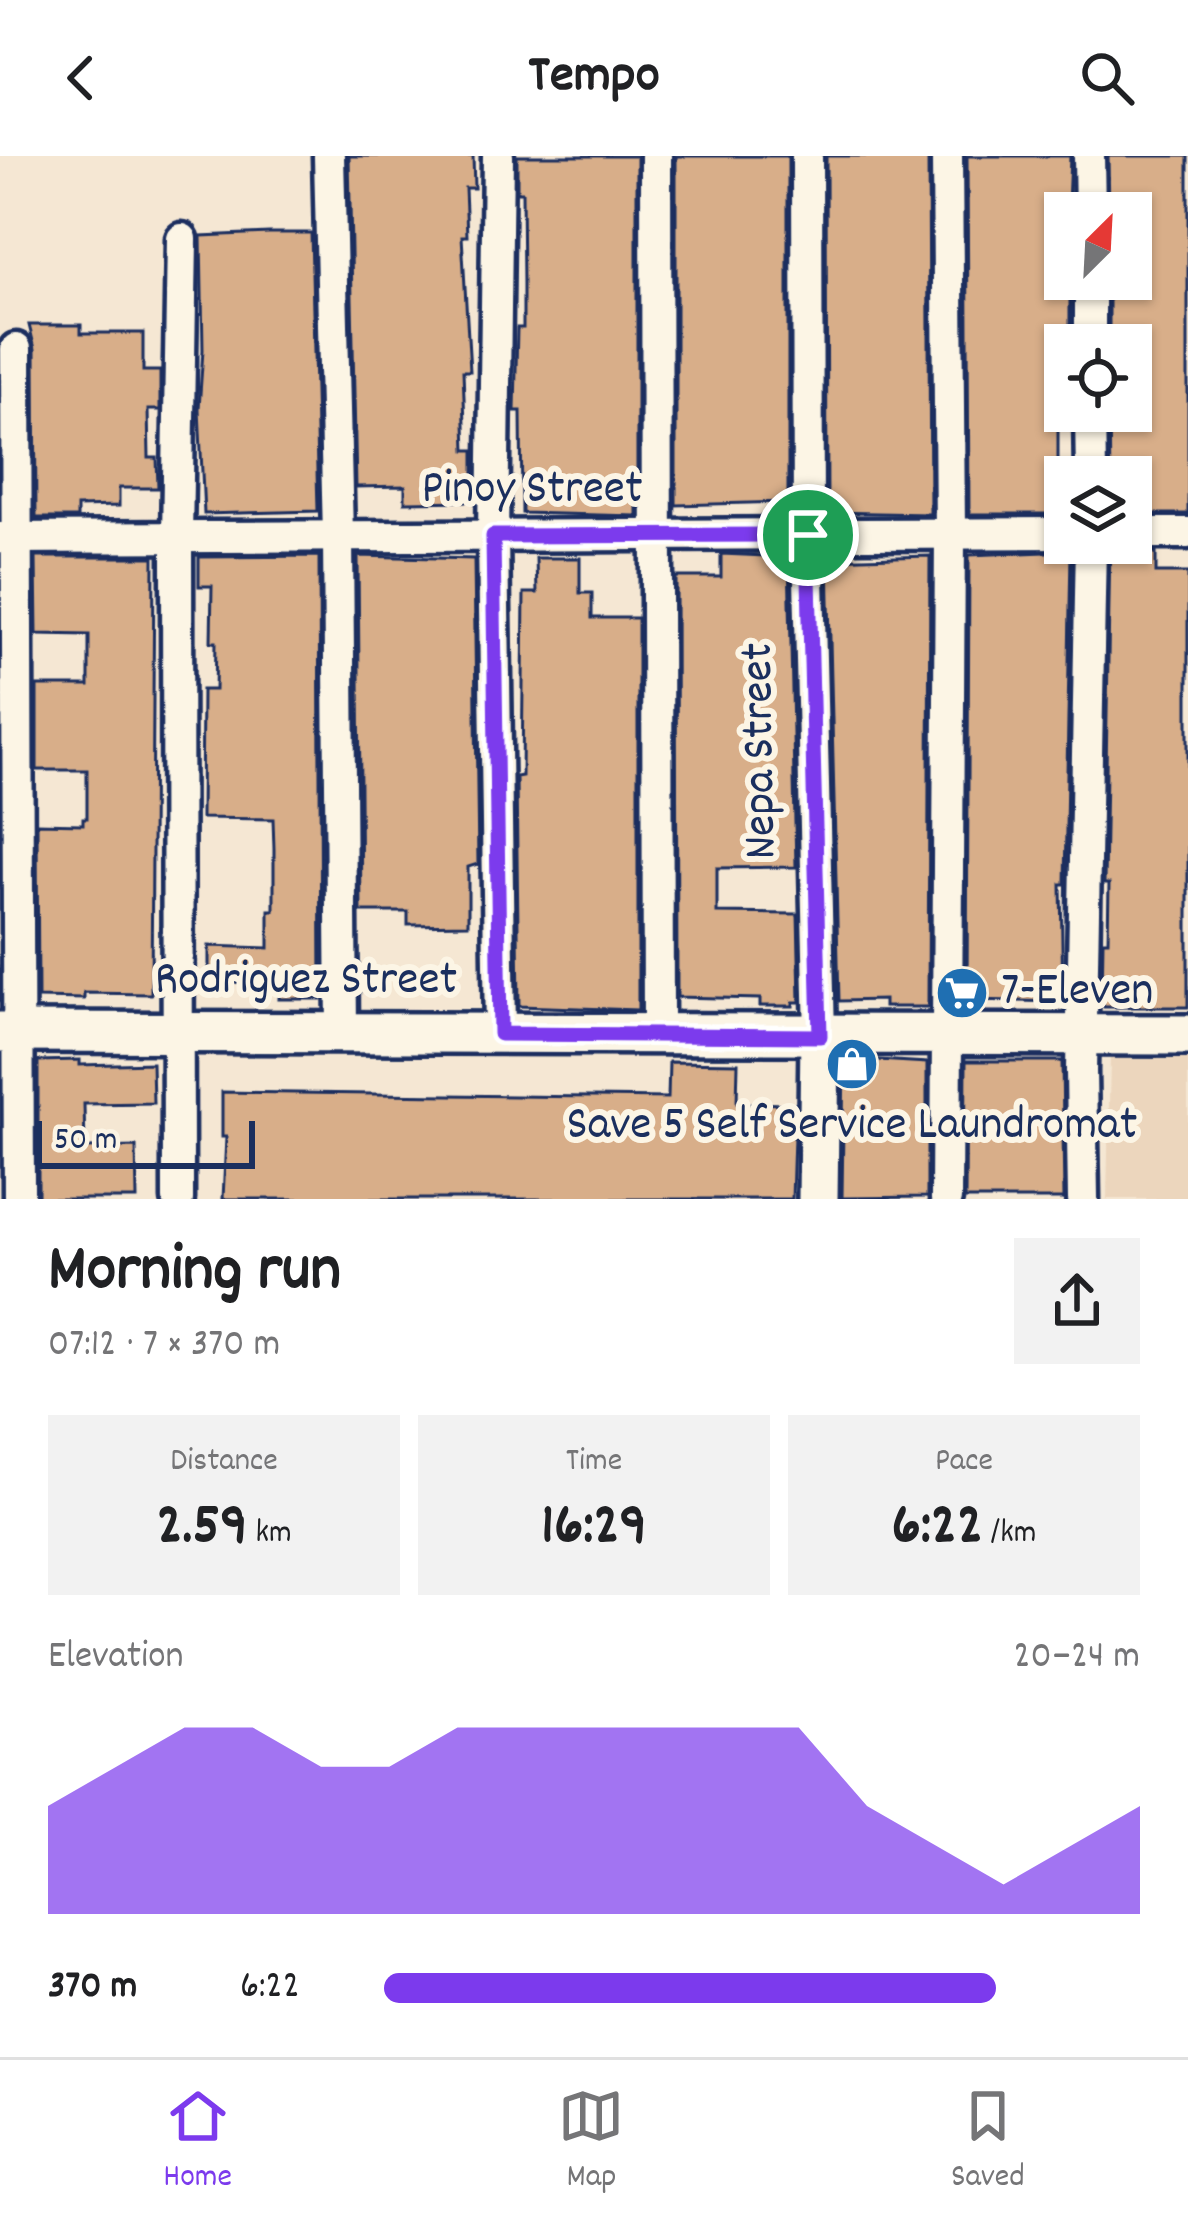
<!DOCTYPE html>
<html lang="en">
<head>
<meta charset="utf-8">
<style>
  :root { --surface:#fff; --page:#f2f2f2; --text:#202124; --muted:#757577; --line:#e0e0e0; --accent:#7c3aed }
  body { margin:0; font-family:Dekko,sans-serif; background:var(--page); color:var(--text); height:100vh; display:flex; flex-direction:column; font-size:45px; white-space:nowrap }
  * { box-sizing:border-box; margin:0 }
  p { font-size:39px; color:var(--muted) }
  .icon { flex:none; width:66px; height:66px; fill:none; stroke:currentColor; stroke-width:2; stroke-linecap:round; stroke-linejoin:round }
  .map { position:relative; height:1043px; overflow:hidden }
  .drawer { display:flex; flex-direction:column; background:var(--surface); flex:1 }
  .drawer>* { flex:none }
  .needle { width:78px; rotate:24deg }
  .buttons { position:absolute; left:1044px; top:36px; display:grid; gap:24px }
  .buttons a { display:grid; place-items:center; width:108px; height:108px; border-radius:0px; background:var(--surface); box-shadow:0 3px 9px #0004; font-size:60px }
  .scale { position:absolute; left:36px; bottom:30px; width:219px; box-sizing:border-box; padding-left:12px; border:6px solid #1b2f5e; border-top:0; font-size:33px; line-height:42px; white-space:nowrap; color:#1b2f5e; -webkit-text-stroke:9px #fcf5e5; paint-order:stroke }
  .pin { position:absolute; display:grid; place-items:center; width:102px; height:102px; color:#fff; margin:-51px; border:6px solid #fff; border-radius:50%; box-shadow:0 3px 12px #0007 }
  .round { display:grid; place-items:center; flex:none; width:126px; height:126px; border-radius:0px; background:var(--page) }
  .head { display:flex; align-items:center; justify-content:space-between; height:204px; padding:0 48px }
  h1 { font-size:66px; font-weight:800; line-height:90px }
  .metrics { display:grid; grid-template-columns:repeat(3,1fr); gap:18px; height:204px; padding:12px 48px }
  .metrics div { display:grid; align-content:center; border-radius:0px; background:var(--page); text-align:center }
  .metrics b { font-size:60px; font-weight:800 }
  .metrics small { font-size:33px; font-weight:400 }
  .metrics p { font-size:33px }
  .chart { height:336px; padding:24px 48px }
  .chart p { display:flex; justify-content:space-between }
  .chart svg { width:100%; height:216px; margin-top:12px; fill:var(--accent); opacity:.7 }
  ul { padding:0 48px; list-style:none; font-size:39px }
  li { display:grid; grid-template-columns:192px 144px 1fr; align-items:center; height:90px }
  li i { height:30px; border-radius:15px; background:var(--accent) }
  header { display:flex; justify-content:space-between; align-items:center; height:156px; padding:0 48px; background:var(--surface); font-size:54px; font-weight:800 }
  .tab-bar { display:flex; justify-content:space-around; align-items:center; height:168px; border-top:3px solid var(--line); background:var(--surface); font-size:33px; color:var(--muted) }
  .tab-bar a { display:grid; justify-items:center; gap:6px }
  .tab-bar .current { color:var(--accent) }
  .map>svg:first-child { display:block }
</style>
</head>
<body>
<header><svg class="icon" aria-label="back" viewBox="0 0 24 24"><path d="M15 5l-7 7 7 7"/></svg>Tempo<svg class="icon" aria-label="search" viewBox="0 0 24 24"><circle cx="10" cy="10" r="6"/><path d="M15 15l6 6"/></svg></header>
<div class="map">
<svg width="1188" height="1043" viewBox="0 0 1188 1043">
  <rect width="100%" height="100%" fill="#f5e7d3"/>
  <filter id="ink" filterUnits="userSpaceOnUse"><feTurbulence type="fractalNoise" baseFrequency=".00833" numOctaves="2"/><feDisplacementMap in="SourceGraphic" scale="24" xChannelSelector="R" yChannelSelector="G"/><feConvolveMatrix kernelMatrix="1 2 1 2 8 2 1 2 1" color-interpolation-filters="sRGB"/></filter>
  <g filter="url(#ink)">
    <path fill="#ecd6bd" d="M1110 901 1188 902V1043H1107Z"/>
    <g fill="#d8ae89" stroke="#1b2f5e" stroke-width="3">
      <path d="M349 0H473L474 32H465L467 80H462L470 215H463L466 294H474V345L405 346V330L356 331Z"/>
      <path d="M517 0H637V360L522 357 521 255H515L517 172H523V129L522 36H517Z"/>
      <path d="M676 0H788V346L676 349Z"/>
      <path d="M826 0H928L930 358 827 356Z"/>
      <path d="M967 0H1070L1065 123H1070V189H1065V265H1058V309H1065V358H969Z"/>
      <path d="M1108 0H1188V358H1131V321H1110L1109 255H1131V189H1109V123H1131V56L1109 55Z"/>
      <path d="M269 77H311L318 355 204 358 199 253 203 194 201 80Z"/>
      <path d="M29 169H81V177H143V215H160V254H148L149 302H157L158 332H119V350L77 351V362H36L35 193Z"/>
      <path d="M1110 390 1130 396 1156 397V417H1188V851H1104L1102 846 1103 784H1108L1109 728H1104Z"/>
      <path d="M1071 395 1065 728H1061L1063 846 967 844 969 399Z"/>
      <path d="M721 398 789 401 796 711 717 712V757L798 758 800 846H793V850H760V843L677 841 676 421H721Z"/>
      <path d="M319 400 321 843H279L280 827 209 826V790L269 792V754H274V693L273 663 201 662 202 534H215L216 486H211L212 430H199V401Z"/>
      <path d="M358 400 474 403 478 708 468 711V768L408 769V756H361Z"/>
      <path d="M930 400 928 851H884V844L839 845 828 403Z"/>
      <path d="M36 401H154L151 838 84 837V843L38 842 37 667 83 668V662H87V614H37V530H89V479L37 478Z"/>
      <path d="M536 402H580V437H592V462H638V854L519 850 516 621 522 620 524 437H537Z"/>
      <path d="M844 902 927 907V1041L842 1042Z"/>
      <path d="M80 904V909L152 907 153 947 84 948 85 992 136 991 137 1043H38V905Z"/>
      <path d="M966 905H1062L1064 1043H965Z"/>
      <path d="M669 906 738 907 737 947 795 948 792 1043H223L226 981H222V936L668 942Z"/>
    </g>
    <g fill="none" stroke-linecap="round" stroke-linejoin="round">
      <g stroke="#1b2f5e" stroke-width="39">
        <g id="minor">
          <path d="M329 0 338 380 342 877"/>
          <path d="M498 0 493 380 500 878"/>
          <path d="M656 0 658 879"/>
          <path d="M807 0 808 378 820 880"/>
          <path d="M1089 0 1090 57"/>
          <path d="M1090 123V189"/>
          <path d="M16 193 19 1043"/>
          <path d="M1090 255 1091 321"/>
          <path d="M1131 377H1188"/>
          <path d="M0 382 1065 377"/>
          <path d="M178 1043 177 381 182 83"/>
          <path d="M946 1043 950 378 947 0"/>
          <path d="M1083 1043 1081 915 1091 387"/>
        </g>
      </g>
      <g stroke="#1b2f5e" stroke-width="48">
        <g id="tertiary">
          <path d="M0 876 1188 879"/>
          <path d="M818 1043 820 880"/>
        </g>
      </g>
      <use href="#minor" stroke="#fcf5e5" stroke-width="30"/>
      <use href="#tertiary" stroke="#fcf5e5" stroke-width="39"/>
    </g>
  </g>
  <g fill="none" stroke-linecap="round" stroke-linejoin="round" filter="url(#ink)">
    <g stroke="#fff" stroke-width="24">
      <path id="route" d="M808 379 820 880 500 878 493 380Z"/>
    </g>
    <use href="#route" stroke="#7c3aed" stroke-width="15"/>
  </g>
  <defs>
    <g id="supermarket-disc" transform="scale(2.7)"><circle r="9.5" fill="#1f6fb2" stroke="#fcf5e5"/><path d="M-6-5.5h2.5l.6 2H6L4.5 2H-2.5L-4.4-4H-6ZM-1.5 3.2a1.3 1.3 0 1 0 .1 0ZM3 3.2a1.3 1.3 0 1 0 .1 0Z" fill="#fff"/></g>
    <g id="shop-disc" transform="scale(2.7)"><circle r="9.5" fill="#1f6fb2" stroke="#fcf5e5"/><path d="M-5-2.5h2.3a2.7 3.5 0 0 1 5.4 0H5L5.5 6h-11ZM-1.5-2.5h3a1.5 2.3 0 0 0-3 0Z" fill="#fff"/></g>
  </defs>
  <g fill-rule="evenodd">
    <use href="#supermarket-disc" x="962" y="837"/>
    <use href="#shop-disc" x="852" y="908"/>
  </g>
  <g text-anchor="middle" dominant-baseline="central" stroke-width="12" stroke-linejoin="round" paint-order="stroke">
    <g font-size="48" fill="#1b2f5e" stroke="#fcf5e5">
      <text x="532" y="335">Pinoy Street</text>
      <text transform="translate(762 595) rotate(-91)">Nepa Street</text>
      <text x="306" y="826">Rodriguez Street</text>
    </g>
    <g font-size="48" fill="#1b2f5e" stroke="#fcf5e5" text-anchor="start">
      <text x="1001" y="837">7-Eleven</text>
      <text x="852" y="971" text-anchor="middle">Save 5 Self Service Laundromat</text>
    </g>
  </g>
</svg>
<div class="buttons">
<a><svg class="needle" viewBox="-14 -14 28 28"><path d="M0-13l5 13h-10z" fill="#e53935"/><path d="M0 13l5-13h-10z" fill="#757577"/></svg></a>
<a><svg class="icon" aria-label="locate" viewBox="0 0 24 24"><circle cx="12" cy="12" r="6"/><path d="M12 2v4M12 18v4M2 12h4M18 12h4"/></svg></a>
<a><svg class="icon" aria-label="layers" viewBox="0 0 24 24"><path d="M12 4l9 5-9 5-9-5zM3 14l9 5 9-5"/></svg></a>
</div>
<div class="scale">50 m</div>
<div class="pin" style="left:808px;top:379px;background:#1e9e55"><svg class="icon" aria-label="arrive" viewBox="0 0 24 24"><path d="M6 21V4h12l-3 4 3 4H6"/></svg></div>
</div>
<section class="drawer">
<div class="head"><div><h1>Morning run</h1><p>07:12 · 7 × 370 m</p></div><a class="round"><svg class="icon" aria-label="share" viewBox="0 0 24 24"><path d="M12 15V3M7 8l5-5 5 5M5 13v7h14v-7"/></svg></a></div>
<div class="metrics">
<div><p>Distance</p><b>2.59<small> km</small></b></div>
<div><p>Time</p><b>16:29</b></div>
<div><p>Pace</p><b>6:22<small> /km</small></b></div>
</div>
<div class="chart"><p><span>Elevation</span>20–24 m</p>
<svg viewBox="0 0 160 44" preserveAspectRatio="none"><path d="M0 44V22L10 14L20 6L30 6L40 14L50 14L60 6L70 6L80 6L90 6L100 6L110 6L120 22L130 30L140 38L150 30L160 22V44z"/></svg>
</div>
<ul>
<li><b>370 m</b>6:22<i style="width:81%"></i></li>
</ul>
</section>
<nav class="tab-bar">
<a class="current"><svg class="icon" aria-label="home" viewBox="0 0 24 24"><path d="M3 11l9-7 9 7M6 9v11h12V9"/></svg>Home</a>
<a><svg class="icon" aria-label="map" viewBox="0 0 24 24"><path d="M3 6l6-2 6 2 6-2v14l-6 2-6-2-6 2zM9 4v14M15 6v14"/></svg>Map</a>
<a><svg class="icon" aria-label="saved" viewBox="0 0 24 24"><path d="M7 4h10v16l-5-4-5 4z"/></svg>Saved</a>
</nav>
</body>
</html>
